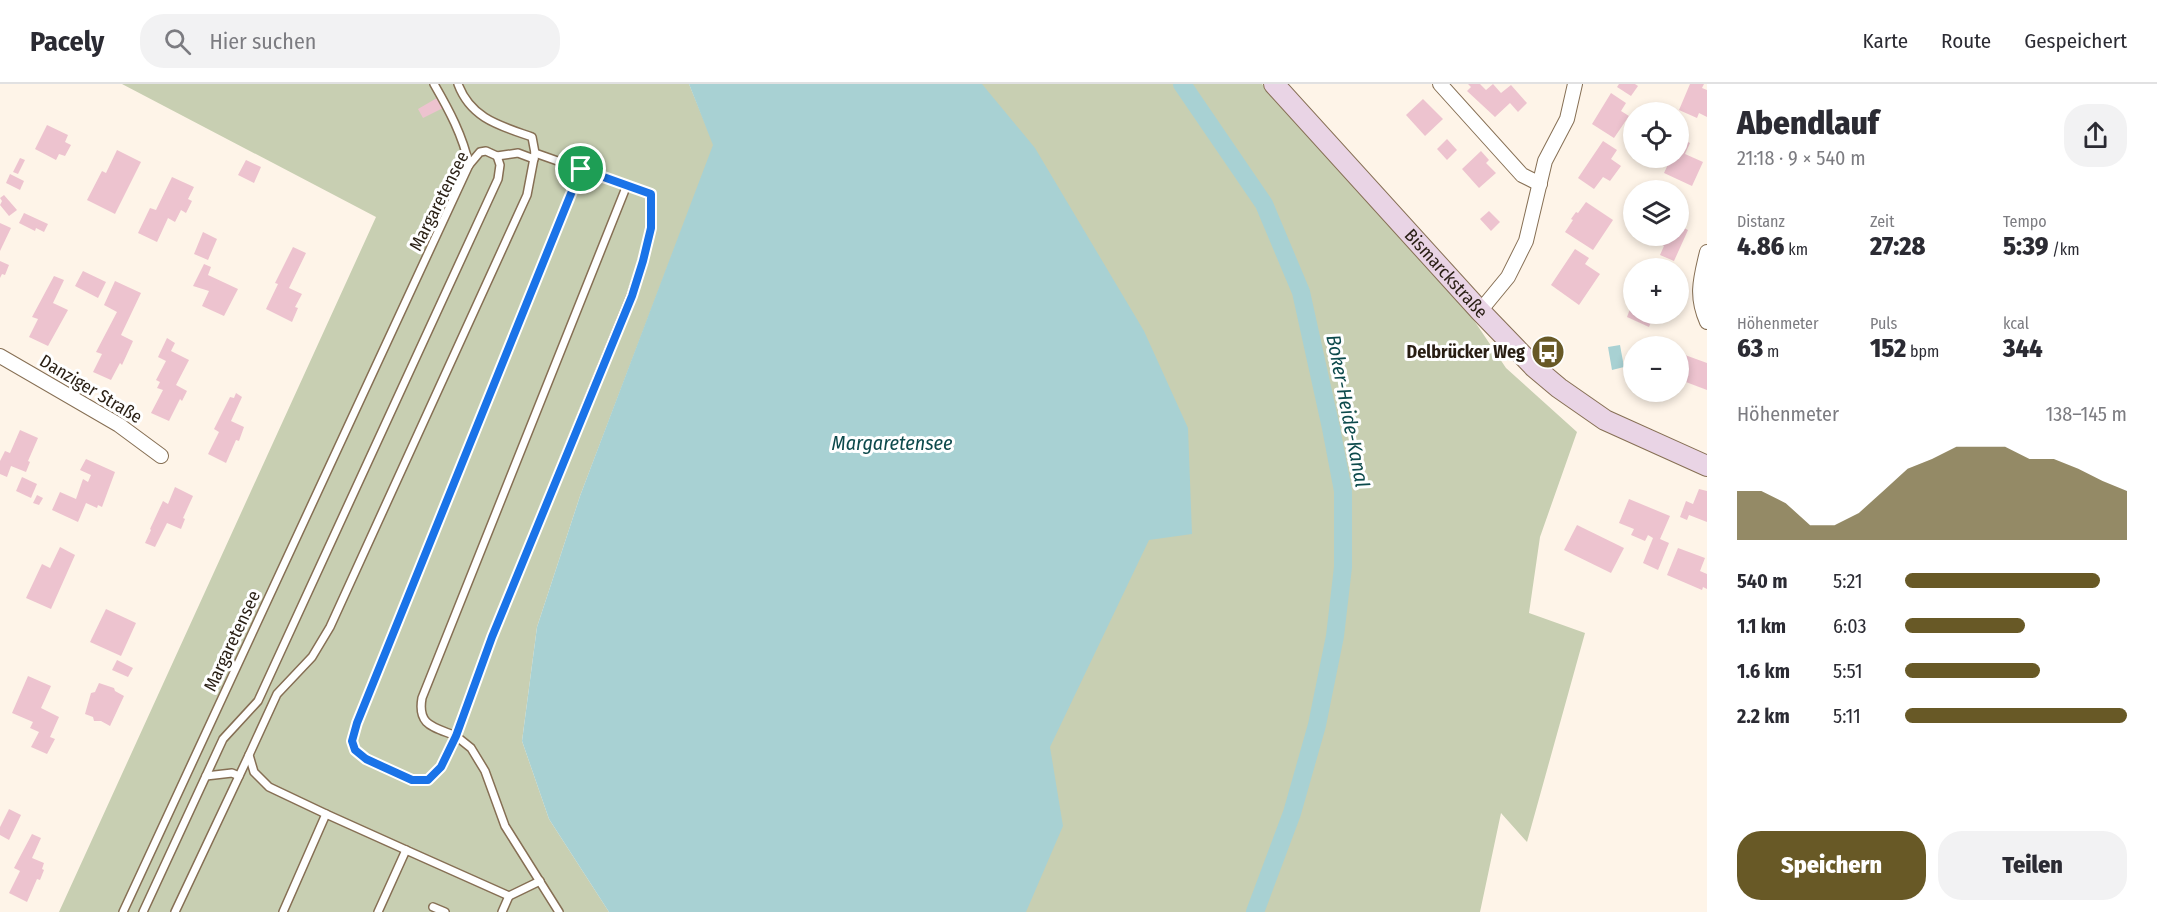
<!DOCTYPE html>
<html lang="de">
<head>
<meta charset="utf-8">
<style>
  :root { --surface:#fff; --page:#f2f2f3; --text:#2b2b33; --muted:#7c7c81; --line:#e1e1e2; --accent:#685926 }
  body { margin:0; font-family:"Fira Sans Condensed",sans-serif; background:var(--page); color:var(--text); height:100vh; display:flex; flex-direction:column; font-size:22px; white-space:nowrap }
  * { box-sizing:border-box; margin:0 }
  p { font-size:20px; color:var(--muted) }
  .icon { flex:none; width:33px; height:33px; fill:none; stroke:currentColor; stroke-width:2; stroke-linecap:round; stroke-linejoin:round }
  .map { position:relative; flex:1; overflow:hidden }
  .details { display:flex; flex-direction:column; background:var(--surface); width:450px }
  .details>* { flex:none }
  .tools { position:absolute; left:1623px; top:18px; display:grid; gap:12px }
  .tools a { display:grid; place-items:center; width:66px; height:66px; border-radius:50%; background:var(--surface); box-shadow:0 3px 9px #0003; font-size:30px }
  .pin { position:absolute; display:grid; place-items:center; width:51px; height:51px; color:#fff; margin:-26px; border:3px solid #fff; border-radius:50%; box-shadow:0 2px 6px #0007 }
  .round { display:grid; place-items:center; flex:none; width:63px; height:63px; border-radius:24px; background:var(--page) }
  .overview { display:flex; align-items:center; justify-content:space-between; height:102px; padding:0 30px }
  h1 { font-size:33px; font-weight:800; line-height:45px }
  .figures { display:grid; grid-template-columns:repeat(3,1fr); gap:9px; height:102px; padding:6px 30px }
  .figures div { display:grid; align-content:center }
  .figures b { font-size:26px; font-weight:800 }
  .figures small { font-size:16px; font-weight:400 }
  .figures p { font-size:16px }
  .chart { height:168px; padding:12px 30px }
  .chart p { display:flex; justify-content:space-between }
  .chart svg { width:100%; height:108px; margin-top:6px; fill:var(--accent); opacity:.7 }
  .cta { display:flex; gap:12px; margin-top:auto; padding:12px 30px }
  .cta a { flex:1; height:69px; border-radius:24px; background:var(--accent); color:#fff; font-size:24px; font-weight:800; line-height:69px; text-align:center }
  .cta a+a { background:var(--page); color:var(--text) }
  ul { padding:0 30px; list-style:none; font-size:20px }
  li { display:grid; grid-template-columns:96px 72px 1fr; align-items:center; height:45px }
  li i { height:15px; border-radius:8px; background:var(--accent) }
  header { display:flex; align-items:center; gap:36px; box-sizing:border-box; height:84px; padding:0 30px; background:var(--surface); border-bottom:2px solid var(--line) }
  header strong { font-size:28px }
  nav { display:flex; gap:33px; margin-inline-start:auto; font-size:21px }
  .search { width:420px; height:54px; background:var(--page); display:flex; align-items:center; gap:15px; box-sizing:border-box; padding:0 21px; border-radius:24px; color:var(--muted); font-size:22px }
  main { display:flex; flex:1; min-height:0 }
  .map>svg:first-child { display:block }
</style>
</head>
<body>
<header>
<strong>Pacely</strong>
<div class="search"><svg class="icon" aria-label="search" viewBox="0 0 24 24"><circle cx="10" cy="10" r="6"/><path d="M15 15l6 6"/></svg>Hier suchen</div>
<nav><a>Karte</a><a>Route</a><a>Gespeichert</a></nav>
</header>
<main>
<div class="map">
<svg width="1707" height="828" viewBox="0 0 1707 828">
  <rect width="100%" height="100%" fill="#fef4e8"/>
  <g fill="#c8cfb2">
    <path d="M122 0H689L714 61 580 412 537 543 522 657 549 735 609 828H59L376 133Z"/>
    <path d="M941 0H1262L1465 223 1506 284 1577 348 1540 453 1529 529 1585 549 1527 758 1501 729 1480 828H921Z"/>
  </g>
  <g fill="#a8d1d3">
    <path d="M689 0H982L1035 64 1144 247 1188 344 1192 450 1149 456 1050 663 1063 742 1026 828H609L549 735 522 657 537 543 580 412 713 61Z"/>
    <path d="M1620 261 1624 283 1612 286 1608 263Z"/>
  </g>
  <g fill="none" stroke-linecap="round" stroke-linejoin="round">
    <path stroke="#a8d1d3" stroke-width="18" d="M1182 0 1264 120 1301 208 1331 344 1343 407V483L1335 552 1317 641 1292 729 1255 828"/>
  </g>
  <g fill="#edc3cf">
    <path d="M1468 0H1480L1486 6 1493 0 1501 9 1511 1 1527 19 1518 28 1510 19 1495 33 1467 7 1471 3Z"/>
    <path d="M1619 0H1635L1638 2 1631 12 1617 3Z"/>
    <path d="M1690 0H1704L1702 4 1707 6V33L1699 29 1697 34 1679 26Z"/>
    <path d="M1611 9 1626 19 1621 27 1629 32 1614 54 1592 40Z"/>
    <path d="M437 14 443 24 423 34 418 25Z"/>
    <path d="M1423 15 1443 35 1425 52 1406 31Z"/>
    <path d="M47 41 68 51 65 58 71 61 65 72 59 70 56 76 35 65Z"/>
    <path d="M1678 54 1690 59 1685 70 1703 78 1692 102 1664 89 1671 74H1678Z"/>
    <path d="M1447 55 1457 66 1447 76 1437 65Z"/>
    <path d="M1603 57 1617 66 1611 75 1621 82 1610 97 1603 93 1594 105 1578 94Z"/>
    <path d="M117 66 141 78 115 130 87 116 102 87 106 89Z"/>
    <path d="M1481 67 1489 76 1486 79 1496 89 1479 104 1462 85Z"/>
    <path d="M20 74 25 76 18 90 13 88Z"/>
    <path d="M246 76 261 83 254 99 238 91Z"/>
    <path d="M10 90 24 97 20 106 6 99Z"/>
    <path d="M172 93 194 103 188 115 192 117 186 129 181 126 175 138 168 134 157 158 138 149 150 124 156 126Z"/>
    <path d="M4 111 17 126 9 132 0 121 2 117 0 114Z"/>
    <path d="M1586 118 1613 136 1593 166 1565 148 1573 136 1571 135 1576 128 1578 129Z"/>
    <path d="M1489 127 1500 138 1491 147 1480 135Z"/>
    <path d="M24 129 48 140 44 148 36 144 35 147 19 139Z"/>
    <path d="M0 139 11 144 0 167Z"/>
    <path d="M1678 141 1688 146 1674 177 1660 171 1664 162 1647 155 1648 152H1678Z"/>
    <path d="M203 148 217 155 208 176 194 170Z"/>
    <path d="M293 163 306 169 289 204 302 210 295 223 298 224 292 238 266 225 278 200 275 199Z"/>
    <path d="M1575 165 1589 174 1585 180 1600 190 1579 221 1551 201Z"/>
    <path d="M0 177 9 181 5 191 2 190 0 194Z"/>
    <path d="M204 180 211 183 208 191 238 205 224 232 202 222 209 207 193 202Z"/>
    <path d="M83 187 106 198 98 214 75 202Z"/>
    <path d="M54 192 64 196 53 219 68 226 48 262 29 253 38 235 32 233Z"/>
    <path d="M115 197 141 209 121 251 133 257 122 281 120 279 111 296 93 288 102 270 96 268 117 228 104 221Z"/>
    <path d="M1633 217 1634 230H1667L1664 238 1653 233 1649 243 1627 233Z"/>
    <path d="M167 254 175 259 171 267 189 276 176 301 187 307 182 317 180 315 169 337 151 329 163 306 157 304 160 298 156 296 166 277 158 273Z"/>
    <path d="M1685 271 1707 279V306L1678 295V285Z"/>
    <path d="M236 309 242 313 231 337 244 343 239 357 236 356 226 379 208 370 219 348 214 345 230 313 234 314Z"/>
    <path d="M20 346 38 354 28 377 30 378 26 388 11 382 7 393 0 390V377L5 367 10 369Z"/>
    <path d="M86 375 115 388 102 423 98 421 97 424 86 419 78 438 52 426 60 408 76 415 83 395 88 398 91 391 80 386Z"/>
    <path d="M22 393 37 400 31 414 16 407Z"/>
    <path d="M175 403 193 412 183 434 185 435 181 445 167 439 155 463 145 459 151 446 150 445 163 417 168 420Z"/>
    <path d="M1699 405 1707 407V438L1689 431 1687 436 1680 433 1686 417 1693 420Z"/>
    <path d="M37 411 43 414 39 421 33 419Z"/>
    <path d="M1629 415 1670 432 1660 455 1669 459 1658 486 1643 479 1653 454 1648 451 1645 457 1631 451 1634 445 1619 439Z"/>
    <path d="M1577 441 1624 464 1611 489 1564 466Z"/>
    <path d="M60 463 75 471 51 525 26 514 42 480 50 484Z"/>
    <path d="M1678 464 1705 474 1700 487 1707 490V505L1703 503 1702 506 1667 491Z"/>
    <path d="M106 525 136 539 121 572 90 558Z"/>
    <path d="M117 576 133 584 128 593 112 586Z"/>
    <path d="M28 592 51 602 41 624 59 633 50 653 55 655 47 670 31 663 39 648 30 644 33 638 12 629Z"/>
    <path d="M99 599 114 604 115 607 124 612 110 642 101 637H94L93 633 85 630 91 609 95 608Z"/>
    <path d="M9 725 21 731 9 756 0 751V743Z"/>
    <path d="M32 750 41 754 32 774 44 779 42 785 44 786 40 796 37 795 27 818 9 809 20 787 14 784Z"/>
  </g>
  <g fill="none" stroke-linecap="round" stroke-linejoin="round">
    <g stroke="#866f54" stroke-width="10">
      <g id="lane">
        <path d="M434 0C449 26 463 52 469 81"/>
        <path d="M458 0C471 35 501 42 532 53L535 69 651 110V144L643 177 631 212 492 553 456 652 471 664 485 687 505 742 559 828"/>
        <path d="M497 72 518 69 534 75"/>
        <path d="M581 85 357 638 352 657 355 666 366 675 412 696H428L441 683 456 652C434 643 417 642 422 614L627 101"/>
        <path d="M206 692 232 689 239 692"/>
        <path d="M326 730 269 703 254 688 249 671 277 610 312 573 330 543 527 111 535 69"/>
        <path d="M433 823 445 828"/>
        <path d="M123 828 469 81 480 68 486 67 497 72 500 81 498 95 258 617 223 655 143 828"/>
        <path d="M175 828 249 671"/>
        <path d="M283 828 326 730 406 766"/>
        <path d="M378 828 406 766 509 812 540 797"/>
        <path d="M502 828 509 812"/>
      </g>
    </g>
    <g stroke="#866f54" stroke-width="16">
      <g id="street">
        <path d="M1440 0 1522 91 1540 100"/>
        <path d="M1707 168C1701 194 1695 211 1707 238"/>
        <path d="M1480 227 1508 193 1526 157 1545 77 1567 35 1575 0"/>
        <path d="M0 272 119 341 161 372"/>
      </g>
    </g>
    <g stroke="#866f54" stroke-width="22">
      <g id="secondary">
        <path id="s1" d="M1274 0 1480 227 1534 283 1559 304 1605 336 1707 382"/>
      </g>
    </g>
    <use href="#lane" stroke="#fff" stroke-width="7"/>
    <use href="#street" stroke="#fff" stroke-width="14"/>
    <use href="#secondary" stroke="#e9d4e5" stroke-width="20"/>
  </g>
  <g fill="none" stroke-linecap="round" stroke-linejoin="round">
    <g stroke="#fff" stroke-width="12">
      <path id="route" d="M581 85 651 110V144L643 177 632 212 492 553 456 652 441 683 428 696H412L366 675 355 666 352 657 357 639Z"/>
    </g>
    <use href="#route" stroke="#1a73e8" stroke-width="8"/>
  </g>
  <defs>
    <g id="bus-disc" transform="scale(1.725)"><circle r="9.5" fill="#685926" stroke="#fff"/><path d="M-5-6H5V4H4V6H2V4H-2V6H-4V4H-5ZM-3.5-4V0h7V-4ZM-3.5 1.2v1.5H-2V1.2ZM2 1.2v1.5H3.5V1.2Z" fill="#fff"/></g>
  </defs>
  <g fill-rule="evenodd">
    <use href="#bus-disc" x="1548" y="268"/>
  </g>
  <g text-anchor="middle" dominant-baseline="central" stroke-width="6" stroke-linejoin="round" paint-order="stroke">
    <g font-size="18" fill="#281e13" stroke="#fff">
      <text transform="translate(439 117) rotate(-63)">Margaretensee</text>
      <text stroke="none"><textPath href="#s1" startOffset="256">Bismarckstraße</textPath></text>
      <text transform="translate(91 305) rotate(31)">Danziger Straße</text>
      <text transform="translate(232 557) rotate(-65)">Margaretensee</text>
    </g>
    <g font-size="18" font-weight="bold" fill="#281e13" stroke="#fff" text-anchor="end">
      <text x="1525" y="268">Delbrücker Weg</text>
    </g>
    <g font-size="20" font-style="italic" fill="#0d4a4c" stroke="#fff">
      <text transform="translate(1348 327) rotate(79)">Boker-Heide-Kanal</text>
      <text x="892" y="359">Margaretensee</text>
    </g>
  </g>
</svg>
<div class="tools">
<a><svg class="icon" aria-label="locate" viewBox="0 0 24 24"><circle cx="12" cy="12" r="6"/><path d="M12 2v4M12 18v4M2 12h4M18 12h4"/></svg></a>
<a><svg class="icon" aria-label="layers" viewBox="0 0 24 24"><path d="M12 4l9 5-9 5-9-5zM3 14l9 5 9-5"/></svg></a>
<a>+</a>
<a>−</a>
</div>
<div class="pin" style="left:581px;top:85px;background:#1e9e55"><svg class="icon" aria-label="arrive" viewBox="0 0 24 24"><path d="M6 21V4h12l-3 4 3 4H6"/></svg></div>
</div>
<section class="details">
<div class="overview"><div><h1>Abendlauf</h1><p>21:18 · 9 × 540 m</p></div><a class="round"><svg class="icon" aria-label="share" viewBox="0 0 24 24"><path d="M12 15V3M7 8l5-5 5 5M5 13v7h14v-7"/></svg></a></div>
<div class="figures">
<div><p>Distanz</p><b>4.86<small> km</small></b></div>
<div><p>Zeit</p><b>27:28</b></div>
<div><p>Tempo</p><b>5:39<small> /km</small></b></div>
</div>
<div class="figures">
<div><p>Höhenmeter</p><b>63<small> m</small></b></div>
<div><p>Puls</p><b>152<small> bpm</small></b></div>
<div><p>kcal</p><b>344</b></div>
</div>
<div class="chart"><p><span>Höhenmeter</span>138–145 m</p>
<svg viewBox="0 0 160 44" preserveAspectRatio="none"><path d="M0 44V24L10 24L20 29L30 38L40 38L50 33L60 24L70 15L80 11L90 6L100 6L110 6L120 11L130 11L140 15L150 20L160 24V44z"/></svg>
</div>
<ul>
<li><b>540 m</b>5:21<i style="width:88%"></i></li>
<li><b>1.1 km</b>6:03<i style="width:54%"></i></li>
<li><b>1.6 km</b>5:51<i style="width:61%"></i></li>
<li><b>2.2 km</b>5:11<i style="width:100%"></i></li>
</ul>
<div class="cta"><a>Speichern</a><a>Teilen</a></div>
</section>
</main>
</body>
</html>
